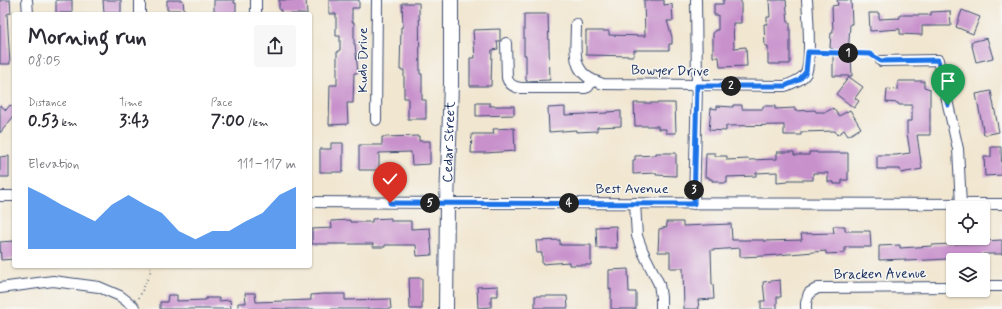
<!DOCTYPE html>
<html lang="en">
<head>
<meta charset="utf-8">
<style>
  :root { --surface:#fff; --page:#f7f7f7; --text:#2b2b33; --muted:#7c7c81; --accent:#1a73e8 }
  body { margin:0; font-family:Mynerve,sans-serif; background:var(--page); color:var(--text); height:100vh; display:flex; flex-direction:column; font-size:15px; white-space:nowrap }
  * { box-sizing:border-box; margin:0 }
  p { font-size:13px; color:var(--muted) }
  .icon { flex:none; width:22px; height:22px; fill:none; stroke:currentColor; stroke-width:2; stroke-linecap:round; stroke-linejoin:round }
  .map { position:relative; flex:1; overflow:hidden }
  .details { position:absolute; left:12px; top:12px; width:300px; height:256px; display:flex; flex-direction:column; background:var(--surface); border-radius:4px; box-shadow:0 1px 3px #0004 }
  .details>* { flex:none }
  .tools { position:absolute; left:946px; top:201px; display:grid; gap:8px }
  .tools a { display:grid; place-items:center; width:44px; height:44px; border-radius:4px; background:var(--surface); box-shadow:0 1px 3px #0004; font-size:20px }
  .pin { position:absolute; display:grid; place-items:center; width:34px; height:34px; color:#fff; margin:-41px -17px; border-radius:50% 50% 50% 0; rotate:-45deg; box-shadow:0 0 4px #0007 }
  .pin .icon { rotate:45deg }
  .km { position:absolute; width:20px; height:20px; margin:-10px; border-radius:50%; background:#222; color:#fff; font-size:11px; line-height:20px; text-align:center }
  .round { display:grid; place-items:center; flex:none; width:42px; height:42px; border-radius:4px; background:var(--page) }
  .overview { display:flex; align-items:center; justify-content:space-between; height:68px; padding:0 16px }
  h1 { font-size:22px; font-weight:700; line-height:30px }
  .metrics { display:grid; grid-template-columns:repeat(3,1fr); gap:6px; height:68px; padding:4px 16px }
  .metrics div { display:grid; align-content:center }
  .metrics b { font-size:17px; font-weight:700 }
  .metrics small { font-size:11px; font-weight:400 }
  .metrics p { font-size:11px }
  .chart { height:112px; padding:8px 16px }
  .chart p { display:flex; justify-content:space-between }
  .chart svg { width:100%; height:72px; margin-top:4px; fill:var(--accent); opacity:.7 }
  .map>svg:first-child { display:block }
</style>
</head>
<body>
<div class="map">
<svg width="1002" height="309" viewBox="0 0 1002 309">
  <rect width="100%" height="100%" fill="#f6f6f2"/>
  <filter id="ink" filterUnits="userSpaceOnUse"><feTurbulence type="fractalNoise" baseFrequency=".025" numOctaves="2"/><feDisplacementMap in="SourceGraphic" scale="8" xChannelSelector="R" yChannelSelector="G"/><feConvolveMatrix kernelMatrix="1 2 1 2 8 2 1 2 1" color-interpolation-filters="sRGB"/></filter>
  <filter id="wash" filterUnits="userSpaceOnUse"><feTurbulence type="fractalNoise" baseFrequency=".012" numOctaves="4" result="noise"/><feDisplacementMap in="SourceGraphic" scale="16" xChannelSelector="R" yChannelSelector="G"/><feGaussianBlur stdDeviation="0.9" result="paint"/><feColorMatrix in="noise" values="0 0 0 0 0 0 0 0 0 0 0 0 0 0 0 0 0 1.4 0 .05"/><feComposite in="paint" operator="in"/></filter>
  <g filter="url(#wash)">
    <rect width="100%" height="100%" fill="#f1e6d0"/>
    <g id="blocks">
      <g fill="#c891cc">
        <path d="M0 0H10L11 13 7 14 10 64H0Z"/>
        <rect x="56" y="0" width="16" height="13"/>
        <path d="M103 0H121V13H104Z"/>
        <path d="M167 0H183L184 10H167Z"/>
        <path d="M214 0H234V3H236V14H214Z"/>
        <path d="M279 0H306L307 14H281V10H279Z"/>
        <path d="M329 0H359V8H352V22H354V44H355L358 73H354L353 103H347L348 124 329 125 330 85H337V52H339V50H340V36H336V14H329Z"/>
        <path d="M644 0H664V5L672 4 673 21H667L672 37V44H669V50H634V56L586 55V31H609V35L645 36Z"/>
        <path d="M723 0H741V23H733L734 48 746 47 747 66 720 67 719 57H713V32H715V30H718V15H714V4H723Z"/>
        <path d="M769 0H786L788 23H790V64H768V46H765L764 24H767V17H770Z"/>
        <path d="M837 0H851L852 24H850L848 56H851L852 76H833V49L830 48 831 33H833L832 6 838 5Z"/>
        <path d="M402 3H419L420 74H422V100H426V119H408V98H404V70H400L401 27H403Z"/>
        <path d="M962 10 980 17 973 34 956 27Z"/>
        <path d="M950 11 951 26H922V35L900 34V29L870 31 869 13H879V19L900 18V15H931V12Z"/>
        <path d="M524 14H548L550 80 526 81V55H524Z"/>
        <path d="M500 29V41H497L498 49 492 50 491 86H470V58H475L473 30Z"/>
        <path d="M987 38 993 58 976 62 971 42Z"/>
        <path d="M849 77 863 87 855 98 859 101 854 108 836 94Z"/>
        <path d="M898 81H924V87L930 89V135H917L922 169 901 173 900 169H877V155H896L910 153 907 133V121H912V105H899L898 103 886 102 887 89 898 90Z"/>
        <path d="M991 91 999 132 984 135 976 94Z"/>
        <path d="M476 103H490V106H514V115L476 116Z"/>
        <path d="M634 103H675L676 133H666V129H658V126H635Z"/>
        <path d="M0 105 6 110 10 105 14 108V116L0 133Z"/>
        <path d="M733 105H742V109H763V106H775V109L795 108V111L815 110 816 112H826L833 108 839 116 850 110 861 128 848 136 844 130 837 135 835 131 801 132V135H784V125L726 126V131L709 130 711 108 717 109V106L733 107Z"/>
        <path d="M565 107V115L607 113V112L621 111V126L597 127V131L576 132V130L549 132 548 108Z"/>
        <path d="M514 128 515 151 485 153H471L472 134H494L493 129Z"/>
        <path d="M419 136V141H430V164L412 165 411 152 379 153V170H359V145H382V137Z"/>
        <path d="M331 143H343V172H320V149H331Z"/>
        <path d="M991 147H1001L1002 175 985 176 984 157H991Z"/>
        <path d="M777 152H794V155H809V152H817V153H848V180H842V184H834V182H828V173H813V180H788V182L777 183V172L756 173V176L727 177V183H719V181H712V179H709V177H705L706 153H715V156H727V160L749 159V160L777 159Z"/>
        <path d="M656 153H676V176L656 175V173L633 174V160H635V156L656 155Z"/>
        <path d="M9 156V177H0V157Z"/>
        <path d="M391 218V221H411V229L430 228 432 255 417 256 416 245H385V247H373V244H312V229L332 228 331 221 350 220V222H372V219Z"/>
        <path d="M666 222H683V226L731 224 732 240H764V241L802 240 801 234 834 233 833 226H845V231H870L871 247H845V253L826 254V251L765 256 740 257V248L711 250 712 284H713L714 299 698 300 699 309H684L683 268H670V252H658L659 229 667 227Z"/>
        <path d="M616 226 617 248H597L596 227Z"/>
        <path d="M973 238H983V241L1002 240V254H983V257L929 260 905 261V259L879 260V246L900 245V248L932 246V245L973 243Z"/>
        <path d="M560 240V245H591V265H569V262L542 264V253H537L536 241Z"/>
        <path d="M14 241V259L1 260 0 242Z"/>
        <path d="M628 269 629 292H636V309H611V289H609V270Z"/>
        <path d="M409 278H422V309H410Z"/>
        <path d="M780 280 781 297H777V309H761V301H765L763 282Z"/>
        <path d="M498 286V296H491V307L478 308 477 287Z"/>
        <path d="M245 293H255L256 302 311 300V295L323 294H345V300L390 299 391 309H238V303H246Z"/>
        <path d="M168 295H177V301L206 300V298H219V301L230 300 231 309H160V302H167Z"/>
        <path d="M535 296H567L568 308H535Z"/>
      </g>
    </g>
  </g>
  <g filter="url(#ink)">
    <use href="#blocks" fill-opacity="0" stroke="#3b4a6f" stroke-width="1"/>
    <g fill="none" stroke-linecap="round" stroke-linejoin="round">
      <g stroke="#3b4a6f" stroke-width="12">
        <g id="street">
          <path d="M27 0 28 14"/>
          <path d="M140 0V14"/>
          <path d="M256 14V0"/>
          <path d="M576 24C576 53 569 74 603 84L785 86C792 83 802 80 806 73 811 62 808 14 807 0"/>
          <path d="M506 43 507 78C509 85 514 87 521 88H585L588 87 592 81"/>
          <path d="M881 61 938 60 958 149 961 205"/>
          <path d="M376 120 377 0"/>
          <path d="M0 196H14"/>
          <path d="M310 202 447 203 1002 204"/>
          <path d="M635 203 637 236 643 252 659 284 661 297V309"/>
          <path d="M694 204 697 85 696 0"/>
          <path d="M983 286H1002"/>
          <path d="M0 288 53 281 99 287 120 296 133 306 135 309"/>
          <path d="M806 309V303L809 293 818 288 953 287"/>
        </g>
      </g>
      <g stroke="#3b4a6f" stroke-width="16">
        <g id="secondary">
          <path id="s1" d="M446 309 447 203 451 84V0"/>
        </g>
      </g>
      <g stroke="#3b4a6f" stroke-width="1.5" stroke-dasharray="1 3" stroke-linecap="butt">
        <path d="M818 52 870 54 874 56"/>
        <path d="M139 298 150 273 151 266"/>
      </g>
      <use href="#street" stroke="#fff" stroke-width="10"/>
      <use href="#secondary" stroke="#fff" stroke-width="14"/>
    </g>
  </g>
  <g fill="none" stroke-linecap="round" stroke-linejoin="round" filter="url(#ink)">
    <g stroke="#fff" stroke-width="8">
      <path id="route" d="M390 203 694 204 697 86H785L799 80 806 72 808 52 870 54 881 61 938 60 948 105"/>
    </g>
    <use href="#route" stroke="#1a73e8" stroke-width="5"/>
  </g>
  <g text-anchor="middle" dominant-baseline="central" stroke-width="3" stroke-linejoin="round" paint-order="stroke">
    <g font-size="14" fill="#1b2f5e" stroke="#f6f6f2">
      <text transform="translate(363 60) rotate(-90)">Kudo Drive</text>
      <text transform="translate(670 71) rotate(1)">Bowyer Drive</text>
      <text stroke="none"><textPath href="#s1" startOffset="167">Cedar Street</textPath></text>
      <text x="632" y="189">Best Avenue</text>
      <text transform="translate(880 274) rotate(-1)">Bracken Avenue</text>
    </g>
  </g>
</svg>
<div class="tools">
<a><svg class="icon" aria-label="locate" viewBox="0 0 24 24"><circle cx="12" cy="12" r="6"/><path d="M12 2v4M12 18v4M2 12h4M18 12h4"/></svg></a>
<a><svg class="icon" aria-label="layers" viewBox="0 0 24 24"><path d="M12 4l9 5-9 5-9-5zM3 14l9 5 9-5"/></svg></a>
</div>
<div class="pin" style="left:948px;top:105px;background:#1e9e55"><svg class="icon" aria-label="arrive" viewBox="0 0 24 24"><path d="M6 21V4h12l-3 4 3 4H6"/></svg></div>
<div class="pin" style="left:390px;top:203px;background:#d93025"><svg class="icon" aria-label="check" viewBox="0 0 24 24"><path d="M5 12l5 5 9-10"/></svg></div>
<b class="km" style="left:848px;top:53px">1</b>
<b class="km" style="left:731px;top:86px">2</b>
<b class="km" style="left:694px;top:190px">3</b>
<b class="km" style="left:569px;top:203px">4</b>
<b class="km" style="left:430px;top:203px">5</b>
<section class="details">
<div class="overview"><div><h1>Morning run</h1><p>08:05</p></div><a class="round"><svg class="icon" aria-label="share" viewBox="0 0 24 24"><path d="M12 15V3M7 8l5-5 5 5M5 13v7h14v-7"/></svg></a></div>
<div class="metrics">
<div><p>Distance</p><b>0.53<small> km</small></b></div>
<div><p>Time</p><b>3:43</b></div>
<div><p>Pace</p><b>7:00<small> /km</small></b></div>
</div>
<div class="chart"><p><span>Elevation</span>111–117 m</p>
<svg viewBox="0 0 160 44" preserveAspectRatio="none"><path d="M0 44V6L10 11L20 17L30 22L40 27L50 17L60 11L70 17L80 22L90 33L100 38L110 33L120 33L130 27L140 22L150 11L160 6V44z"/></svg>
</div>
</section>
</div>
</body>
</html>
